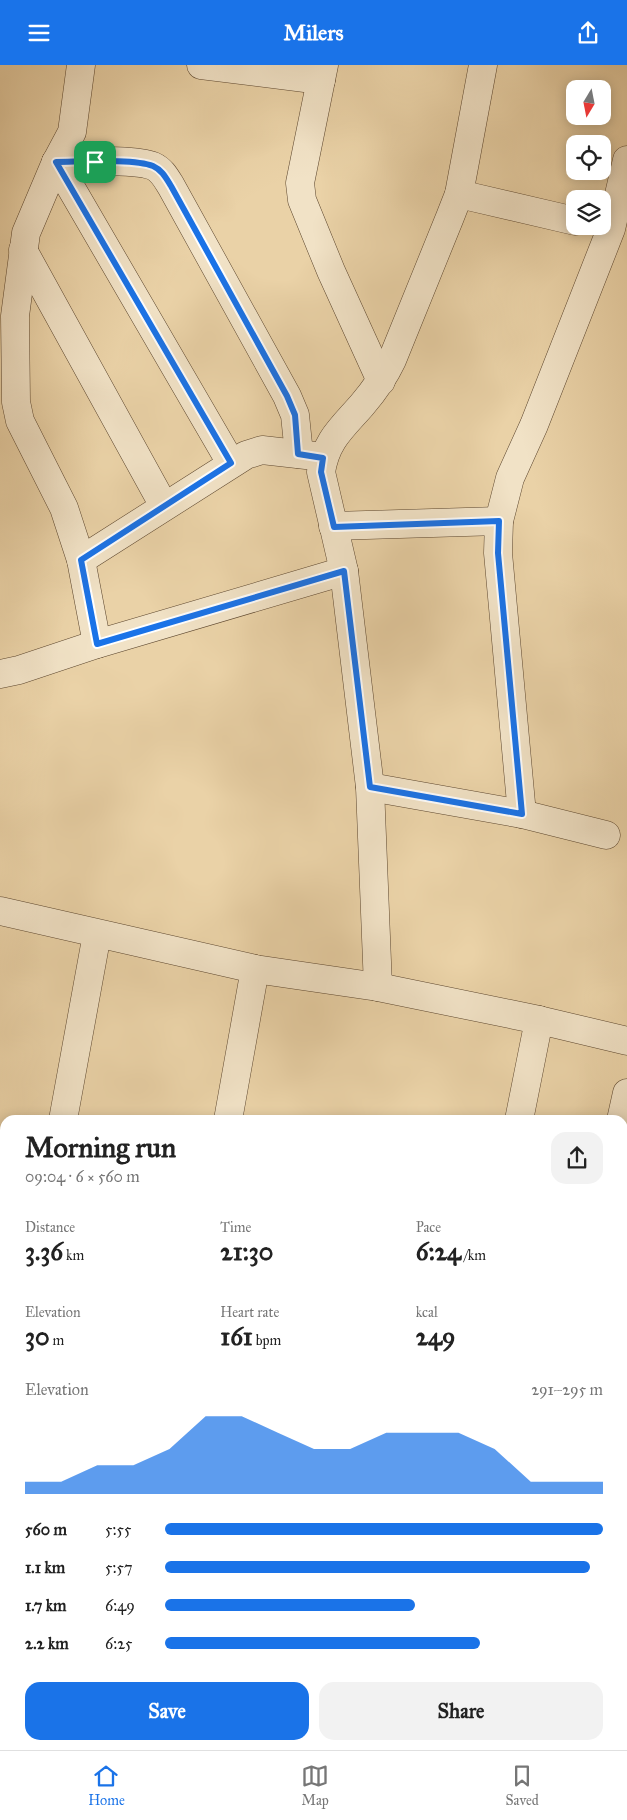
<!DOCTYPE html>
<html lang="en">
<head>
<meta charset="utf-8">
<style>
  :root { --surface:#fff; --page:#f2f2f2; --text:#222; --muted:#767676; --line:#e0e0e0; --accent:#1a73e8 }
  body { margin:0; font-family:"IM FELL Great Primer",serif; background:var(--page); color:var(--text); height:100vh; display:flex; flex-direction:column; font-size:19px; white-space:nowrap }
  * { box-sizing:border-box; margin:0 }
  p { font-size:16px; color:var(--muted) }
  .icon { flex:none; width:28px; height:28px; fill:none; stroke:currentColor; stroke-width:2; stroke-linecap:round; stroke-linejoin:round }
  .map { position:relative; flex:1; overflow:hidden }
  .details { position:absolute; left:0px; top:1050px; width:628px; height:635px; display:flex; flex-direction:column; background:var(--surface); border-radius:15px 15px 0 0; box-shadow:0 2px 12px #0003 }
  .details>* { flex:none }
  .needle { width:32px; rotate:190deg }
  .controls { position:absolute; left:566px; top:15px; display:grid; gap:10px }
  .controls a { display:grid; place-items:center; width:45px; height:45px; border-radius:10px; background:var(--surface); box-shadow:0 2px 12px #0003; font-size:25px }
  .pin { position:absolute; display:grid; place-items:center; width:42px; height:42px; color:#fff; margin:-21px; border-radius:10px; box-shadow:0 2px 8px #0006 }
  .round { display:grid; place-items:center; flex:none; width:52px; height:52px; border-radius:15px; background:var(--page) }
  .overview { display:flex; align-items:center; justify-content:space-between; height:85px; padding:0 25px }
  h1 { font-size:28px; font-weight:700; line-height:38px }
  .stats { display:grid; grid-template-columns:repeat(3,1fr); gap:8px; height:85px; padding:5px 25px }
  .stats div { display:grid; align-content:center }
  .stats b { font-size:25px; font-weight:700 }
  .stats small { font-size:14px; font-weight:400 }
  .stats p { font-size:14px }
  .chart { height:140px; padding:10px 25px }
  .chart p { display:flex; justify-content:space-between }
  .chart svg { width:100%; height:90px; margin-top:5px; fill:var(--accent); opacity:.7 }
  .action { display:flex; gap:10px; margin-top:auto; padding:10px 25px }
  .action a { flex:1; height:58px; border-radius:15px; background:var(--accent); color:#fff; font-size:20px; font-weight:700; line-height:58px; text-align:center }
  .action a+a { background:var(--page); color:var(--text) }
  ul { padding:0 25px; list-style:none; font-size:16px }
  li { display:grid; grid-template-columns:80px 60px 1fr; align-items:center; height:38px }
  li i { height:12px; border-radius:6px; background:var(--accent) }
  header { display:flex; justify-content:space-between; align-items:center; height:65px; padding:0 25px; background:var(--accent); color:#fff; font-size:22px; font-weight:700 }
  .tabs { display:flex; justify-content:space-around; align-items:center; height:70px; border-top:1px solid var(--line); background:var(--surface); font-size:14px; color:var(--muted) }
  .tabs a { display:grid; justify-items:center; gap:2px }
  .tabs .on { color:var(--accent) }
  .map>svg:first-child { display:block }
</style>
</head>
<body>
<header><svg class="icon" aria-label="menu" viewBox="0 0 24 24"><path d="M4 6h16M4 12h16M4 18h16"/></svg>Milers<svg class="icon" aria-label="share" viewBox="0 0 24 24"><path d="M12 15V3M7 8l5-5 5 5M5 13v7h14v-7"/></svg></header>
<div class="map">
<svg width="627" height="1685" viewBox="0 0 627 1685">
  <rect width="100%" height="100%" fill="#ead2a7"/>
  <filter id="stains"><feTurbulence type="fractalNoise" baseFrequency=".004" numOctaves="4"/><feColorMatrix values="0 0 0 0 .2 0 0 0 0 .09 0 0 0 0 .02 0 0 0 .5 -.17"/></filter>
  <radialGradient id="worn" r=".72"><stop offset=".6" stop-color="#630" stop-opacity="0"/><stop offset="1" stop-color="#630" stop-opacity=".3"/></radialGradient>
  <g fill="none" stroke-linecap="round" stroke-linejoin="round">
    <g stroke="#5c462e" stroke-width="29">
      <g id="street">
        <path d="M81 0 72 67 56 97 26 168 15 251 16 337 20 356 64 443 81 495 97 579"/>
        <path d="M201 0 321 15"/>
        <path d="M324 0 300 118 302 135 331 206 381 316"/>
        <path d="M56 97C78 97 134 93 153 101 162 105 166 113 171 121L287 331 295 350 299 389"/>
        <path d="M56 97 231 398"/>
        <path d="M459 129 575 156"/>
        <path d="M23 185 164 441"/>
        <path d="M333 461 499 456"/>
        <path d="M81 495 246 390 262 385 315 391"/>
        <path d="M0 609 19 605 97 579 344 506"/>
        <path d="M370 722 522 749 606 770"/>
        <path d="M522 749 498 488 499 456 510 413 534 360 611 164 627 95"/>
        <path d="M0 846 255 904 378 922 539 955 627 976"/>
        <path d="M378 922 370 722 344 506 321 407C326 375 342 363 362 340 374 326 384 312 392 295L450 152 459 129 483 0"/>
        <path d="M63 1055 97 869"/>
        <path d="M228 1055 255 904"/>
        <path d="M519 1055 539 955"/>
        <path d="M621 1055 627 1028"/>
        <path d="M622 1109 627 1110"/>
        <path d="M0 1182H5"/>
        <path d="M622 1207 627 1208"/>
        <path d="M0 1346 5 1347"/>
        <path d="M622 1449H627"/>
        <path d="M622 1495 627 1472"/>
        <path d="M0 1537 5 1538"/>
        <path d="M622 1551 627 1552"/>
        <path d="M622 1665 627 1666"/>
        <path d="M72 1685V1680"/>
        <path d="M167 1685V1680"/>
        <path d="M215 1685 216 1680"/>
        <path d="M277 1685 278 1680"/>
        <path d="M345 1685 346 1680"/>
        <path d="M433 1685 434 1680"/>
        <path d="M521 1685 522 1680"/>
      </g>
    </g>
    <use href="#street" stroke="#f1e2c6" stroke-width="28"/>
  </g>
  <g fill="none" stroke-linecap="round" stroke-linejoin="round">
    <g stroke="#fff" stroke-width="10">
      <path id="route" d="M56 97C78 97 134 93 153 101 162 105 166 113 171 121L287 331 295 350 298 389 323 393 321 407 334 462 499 456 498 488 522 749 370 722 344 506 97 579 81 495 231 398Z"/>
    </g>
    <use href="#route" stroke="#1a73e8" stroke-width="6"/>
  </g>
  <rect width="100%" height="100%" filter="url(#stains)"/>
  <rect width="100%" height="100%" fill="url(#worn)"/>
</svg>
<div class="controls">
<a><svg class="needle" viewBox="-14 -14 28 28"><path d="M0-13l5 13h-10z" fill="#e53935"/><path d="M0 13l5-13h-10z" fill="#767676"/></svg></a>
<a><svg class="icon" aria-label="locate" viewBox="0 0 24 24"><circle cx="12" cy="12" r="6"/><path d="M12 2v4M12 18v4M2 12h4M18 12h4"/></svg></a>
<a><svg class="icon" aria-label="layers" viewBox="0 0 24 24"><path d="M12 4l9 5-9 5-9-5zM3 14l9 5 9-5"/></svg></a>
</div>
<div class="pin" style="left:95px;top:97px;background:#1e9e55"><svg class="icon" aria-label="arrive" viewBox="0 0 24 24"><path d="M6 21V4h12l-3 4 3 4H6"/></svg></div>
<section class="details">
<div class="overview"><div><h1>Morning run</h1><p>09:04 · 6 × 560 m</p></div><a class="round"><svg class="icon" aria-label="share" viewBox="0 0 24 24"><path d="M12 15V3M7 8l5-5 5 5M5 13v7h14v-7"/></svg></a></div>
<div class="stats">
<div><p>Distance</p><b>3.36<small> km</small></b></div>
<div><p>Time</p><b>21:30</b></div>
<div><p>Pace</p><b>6:24<small> /km</small></b></div>
</div>
<div class="stats">
<div><p>Elevation</p><b>30<small> m</small></b></div>
<div><p>Heart rate</p><b>161<small> bpm</small></b></div>
<div><p>kcal</p><b>249</b></div>
</div>
<div class="chart"><p><span>Elevation</span>291–295 m</p>
<svg viewBox="0 0 160 44" preserveAspectRatio="none"><path d="M0 44V38L10 38L20 30L30 30L40 22L50 6L60 6L70 14L80 22L90 22L100 14L110 14L120 14L130 22L140 38L150 38L160 38V44z"/></svg>
</div>
<ul>
<li><b>560 m</b>5:55<i style="width:100%"></i></li>
<li><b>1.1 km</b>5:57<i style="width:97%"></i></li>
<li><b>1.7 km</b>6:49<i style="width:57%"></i></li>
<li><b>2.2 km</b>6:25<i style="width:72%"></i></li>
</ul>
<div class="action"><a>Save</a><a>Share</a></div>
</section>
</div>
<nav class="tabs">
<a class="on"><svg class="icon" aria-label="home" viewBox="0 0 24 24"><path d="M3 11l9-7 9 7M6 9v11h12V9"/></svg>Home</a>
<a><svg class="icon" aria-label="map" viewBox="0 0 24 24"><path d="M3 6l6-2 6 2 6-2v14l-6 2-6-2-6 2zM9 4v14M15 6v14"/></svg>Map</a>
<a><svg class="icon" aria-label="saved" viewBox="0 0 24 24"><path d="M7 4h10v16l-5-4-5 4z"/></svg>Saved</a>
</nav>
</body>
</html>
